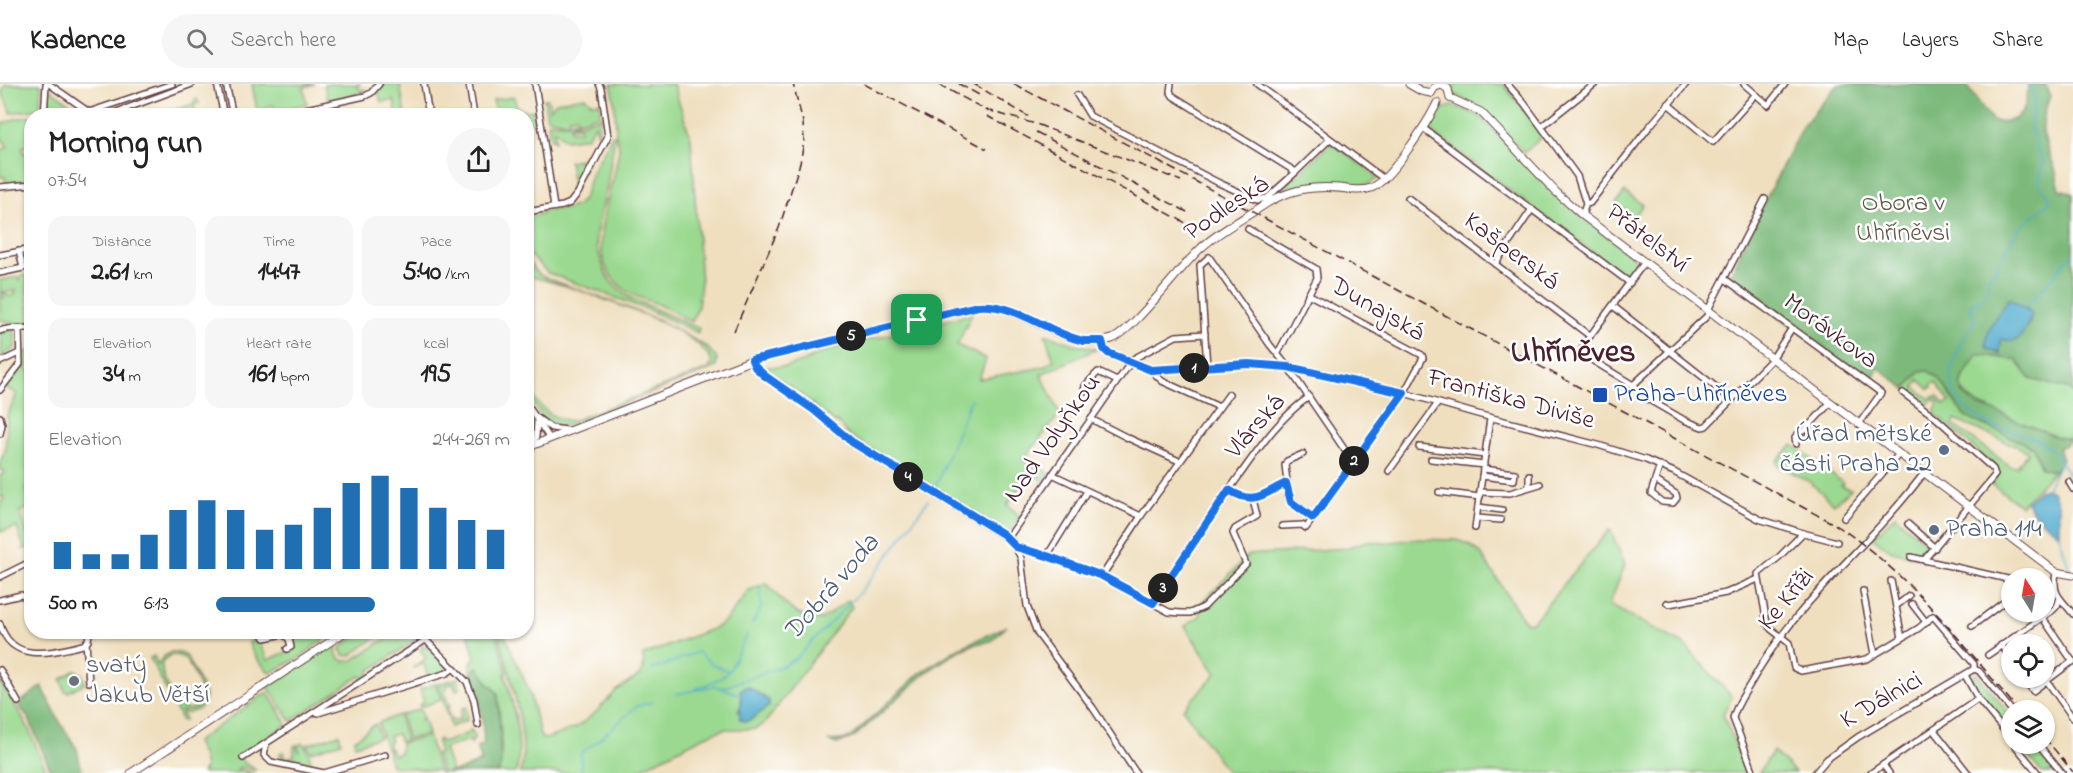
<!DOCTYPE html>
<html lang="en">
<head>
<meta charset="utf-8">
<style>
  :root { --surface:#fff; --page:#f6f6f6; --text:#222; --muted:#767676; --line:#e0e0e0; --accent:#1f6fb2 }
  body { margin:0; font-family:"Indie Flower",sans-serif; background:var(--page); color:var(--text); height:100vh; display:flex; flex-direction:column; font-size:22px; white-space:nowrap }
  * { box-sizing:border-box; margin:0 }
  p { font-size:20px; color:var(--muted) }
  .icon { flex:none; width:33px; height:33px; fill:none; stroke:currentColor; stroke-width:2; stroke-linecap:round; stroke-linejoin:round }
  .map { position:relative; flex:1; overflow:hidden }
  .sheet { position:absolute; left:24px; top:24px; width:510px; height:531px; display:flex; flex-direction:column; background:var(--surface); border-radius:24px; box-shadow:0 2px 4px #0004 }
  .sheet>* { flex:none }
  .needle { width:39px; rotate:349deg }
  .buttons { position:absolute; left:2001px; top:484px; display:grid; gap:12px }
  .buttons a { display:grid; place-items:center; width:54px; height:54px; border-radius:50%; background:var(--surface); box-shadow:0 2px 4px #0004; font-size:30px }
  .pin { position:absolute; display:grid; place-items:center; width:51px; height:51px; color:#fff; margin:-26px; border-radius:12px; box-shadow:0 3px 9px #0006 }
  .km { position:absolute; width:30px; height:30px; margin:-15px; border-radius:50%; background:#222; color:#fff; font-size:16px; line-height:30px; text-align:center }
  .round { display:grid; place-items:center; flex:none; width:63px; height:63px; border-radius:32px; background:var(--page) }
  .head { display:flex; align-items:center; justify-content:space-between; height:102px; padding:0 24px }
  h1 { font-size:33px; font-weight:800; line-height:45px }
  .metrics { display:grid; grid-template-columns:repeat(3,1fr); gap:9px; height:102px; padding:6px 24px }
  .metrics div { display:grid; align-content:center; border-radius:15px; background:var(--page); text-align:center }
  .metrics b { font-size:26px; font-weight:800 }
  .metrics small { font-size:16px; font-weight:400 }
  .metrics p { font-size:16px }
  .chart { height:168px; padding:12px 24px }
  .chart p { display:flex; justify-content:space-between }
  .chart svg { width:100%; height:108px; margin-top:6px; stroke:var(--accent); stroke-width:6 }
  ul { padding:0 24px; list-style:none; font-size:20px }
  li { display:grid; grid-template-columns:96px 72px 1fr; align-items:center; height:45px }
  li i { height:15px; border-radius:8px; background:var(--accent) }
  header { display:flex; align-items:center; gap:36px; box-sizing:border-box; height:84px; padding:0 30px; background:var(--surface); border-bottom:2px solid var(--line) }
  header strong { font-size:28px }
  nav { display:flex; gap:33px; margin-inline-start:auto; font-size:21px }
  .search { width:420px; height:54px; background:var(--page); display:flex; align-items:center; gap:15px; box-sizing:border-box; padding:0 21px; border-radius:33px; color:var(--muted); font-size:22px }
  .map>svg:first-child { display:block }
</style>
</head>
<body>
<header>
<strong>Kadence</strong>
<div class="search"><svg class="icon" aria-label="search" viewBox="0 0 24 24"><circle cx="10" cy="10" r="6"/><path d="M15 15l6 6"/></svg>Search here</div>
<nav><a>Map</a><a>Layers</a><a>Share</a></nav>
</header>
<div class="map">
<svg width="2073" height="689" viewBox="0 0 2073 689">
  <rect width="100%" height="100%" fill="#fff"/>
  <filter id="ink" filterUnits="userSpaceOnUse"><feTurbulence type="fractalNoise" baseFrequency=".0167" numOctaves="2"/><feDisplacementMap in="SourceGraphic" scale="12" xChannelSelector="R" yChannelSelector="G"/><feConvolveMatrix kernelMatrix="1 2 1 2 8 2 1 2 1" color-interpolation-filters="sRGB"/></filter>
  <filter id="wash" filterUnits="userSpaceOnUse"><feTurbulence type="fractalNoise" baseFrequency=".008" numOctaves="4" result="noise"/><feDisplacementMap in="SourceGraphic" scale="24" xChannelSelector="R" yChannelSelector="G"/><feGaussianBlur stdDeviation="1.35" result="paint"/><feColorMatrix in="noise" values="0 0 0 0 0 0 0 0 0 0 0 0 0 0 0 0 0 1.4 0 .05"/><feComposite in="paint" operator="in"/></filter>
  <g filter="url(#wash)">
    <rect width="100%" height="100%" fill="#efdfbf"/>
    <g fill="#9ad98f" stroke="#727c5d" stroke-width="1.5" fill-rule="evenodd">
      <path d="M6 0H41L40 25 11 29 2 8Z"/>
      <path d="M252 0H315L304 3 307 20 275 27 273 21 267 22 268 28 272 27 271 32 258 31Z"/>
      <path d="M324 0H360L357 2 360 6 364 5 366 8 328 16Z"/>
      <path d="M383 0H400L405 31H397L394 16 381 18 378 7Z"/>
      <path d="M611 0H673L691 55 701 199 698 222 692 238C681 232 670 226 659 221 648 215 635 214 625 206 577 172 615 109 619 64 619 59 617 55 616 50 615 33 616 17 611 0Z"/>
      <path d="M1455 0H1503L1544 51 1524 69 1485 28 1454 10 1453 5Z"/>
      <path d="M51 6 81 27 50 25 48 23V8Z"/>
      <path d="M514 13C516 27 523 28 536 26L533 29 535 38 527 39 526 32 496 31 493 16Z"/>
      <path d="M585 13 592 19 600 18V30L574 39 570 37 578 36 577 32 569 33V39L547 34 544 15H548L550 25 556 18Z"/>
      <path d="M197 15 199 19 194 21 196 31H161L193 20 194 16Z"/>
      <path d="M1453 22 1464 25 1480 32 1556 112 1638 177 1639 179 1627 194 1427 44 1442 25Z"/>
      <path d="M31 32V61L22 63 23 69H31V97L6 100 5 93H0V67L8 63 0 52V47L2 45 0 41 14 35Z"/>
      <path d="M603 32 599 39 598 51 595 40 587 53 566 56 554 46 555 57 550 54 548 38 578 40V42L570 43 571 47 580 46 579 40Z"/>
      <path d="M611 51H615L607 102 596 150 597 164 605 188 611 198 627 212 693 242 699 243 698 249 649 226 548 189 527 168 526 133 542 130V128C552 126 566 126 575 122 587 117 587 99 592 89 597 75 608 65 611 51Z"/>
      <path d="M1331 59 1379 94C1360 109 1336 99 1314 100 1302 101 1292 104 1281 107Z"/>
      <path d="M589 74 575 101 571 112 570 104 573 100 569 77Z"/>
      <path d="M1625 108 1643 121 1633 133 1616 119Z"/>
      <path d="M527 176 539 191 659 236 707 263 717 275 716 283 568 342C547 344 538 327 527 311V308C545 324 546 334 572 337L709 285 712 278C699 241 565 200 527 192Z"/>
      <path d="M27 191V213L30 240 23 242 0 236V214H4L0 210 6 209 7 212 15 211V207H17L0 208V196L18 193 20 196V192Z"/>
      <path d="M972 230 957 261 986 275 979 295 1043 283 1054 276 1045 250 1074 260 1097 265 1041 290 1060 330 1023 376 1049 389 1044 397 1030 388 1007 421 1020 432 1009 449 848 351 837 338 835 339 791 303 766 287 767 283H785L805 277 831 265Z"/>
      <path d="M11 244 15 247V264L0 273 2 261 0 250Z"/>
      <path d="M31 267V281H28V286H31L30 321 31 333 28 335 27 341H31V353H28V355L31 356 32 366H27V368H28V375L31 376 32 378 28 380 30 402 26 404 31 417V424L20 427 27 450 31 448V465L30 464 23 465 24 464 17 443 0 448V418L4 416 3 412 0 413V391L4 390 3 386H0V378L6 365 7 332 17 310 5 303 20 285H23L22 269Z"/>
      <path d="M1977 270 2016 276 2031 295 2068 305 2073 310V362L2069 355 2057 353 1979 321C1950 304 1964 293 1977 270Z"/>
      <path d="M1927 286 1940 295 1965 333 2033 363 2041 384 2054 387 2021 422 1992 400 1998 390 1996 383 1935 330 1939 318 1932 316 1928 321 1906 305 1920 287ZM1919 296 1929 305 1932 303 1931 301 1936 298 1950 318 1944 321 1937 311 1935 314 1933 312 1930 315 1914 303ZM1955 336 2028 367V368L2017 383 2010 382 1953 341Z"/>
      <path d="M1793 361 1843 399 1841 402 1851 405 1834 420 1810 398 1778 381 1777 377Z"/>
      <path d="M1895 431 1930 463 1921 474 1892 467 1873 454Z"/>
      <path d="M1609 446 1611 447 1625 481 1609 521 1684 560 1732 613 1723 630 1747 689H1228L1183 625 1216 590 1185 542 1200 532 1198 522 1249 471 1346 464 1367 457 1384 459 1414 455 1456 456 1468 460 1481 470 1523 535 1525 538 1530 539 1536 534Z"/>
      <path d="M766 499C786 520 790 532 821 536L848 516 852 523 765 639 755 645H724L703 653 632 689H520C532 657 506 581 499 548H503L528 604 541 654 546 655 577 643 596 628 617 606 639 592 644 583 643 571 717 543 728 534 749 506ZM749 603 769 617V622L752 635 738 627 743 617 740 607Z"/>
      <path d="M265 548H334L299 574 270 589C262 581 251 570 249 558L258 556 268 576 294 565 288 551 284 548 269 550Z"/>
      <path d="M353 548H355L341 557 336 563 337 572 344 577 353 576 397 548H413L417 554 414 559 413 558 369 587 370 589 362 595 360 592 291 637 268 603Z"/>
      <path d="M363 548H377L378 552 350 572 343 571 340 565 343 561Z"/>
      <path d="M468 548H496L507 588 505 590C513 619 524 660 516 689H498C505 665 499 635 498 610L489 601 478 583H476L471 595 469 591 472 590 470 580 475 573Z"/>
      <path d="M421 561 426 562 447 581 446 587 430 592 427 590 424 580 412 584 426 574 420 566 423 564Z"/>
      <path d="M171 568 181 569 187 573 205 610 204 619 199 625 188 629 181 627 185 636 182 637 150 574 154 572 158 581 163 573ZM171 571C176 571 181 571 185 575 192 583 203 608 201 618 181 644 159 592 162 578Z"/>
      <path d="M75 586 82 590 85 599 68 608 65 607 61 595Z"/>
      <path d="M1976 589 2011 632V652L1981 615 1972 595Z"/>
      <path d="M458 594 460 605 456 606 454 599 446 601 447 605 445 606V612L450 622 448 623V630L453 637 460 635 462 624 466 623 467 636 451 643 438 600Z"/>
      <path d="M0 596 29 645 47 689H0Z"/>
      <path d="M436 600 441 616 420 623 419 621 424 618 420 605Z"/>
      <path d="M267 608 287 640 239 672 243 678 256 686 241 683 237 685 254 689H202L205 684 203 673 196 658Z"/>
      <path d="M420 625 423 634 421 636H424L428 650 408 655 401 631Z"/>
      <path d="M399 631 406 656 400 658 397 650 389 652 391 657 389 658V664H386L378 639Z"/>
      <path d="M375 640 380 653 355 661 354 656Z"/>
      <path d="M470 645 474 650V654L471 659 468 656 444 665 452 688 439 689 442 688 436 670 440 669 437 658 439 655 441 658H446L471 648Z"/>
      <path d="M339 650 341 658 311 668 307 661Z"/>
      <path d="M428 652 439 687 391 682 387 666 391 665 393 671 400 669 401 659Z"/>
      <path d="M303 659 308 667 312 682 282 675 280 669 284 668 286 674 294 672V662L296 661 299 668 298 661Z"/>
      <path d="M2018 660H2035L2057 687 2053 689H2042Z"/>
      <path d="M1773 667 1795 689H1759Z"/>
    </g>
    <g fill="#7bb97a" stroke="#626c52" stroke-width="1.5" fill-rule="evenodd">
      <path d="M1838 0H1966L1992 37C2022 41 2027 26 2028 0H2045L2050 12C2038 42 2042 53 2054 82 2057 89 2057 97 2060 105L2073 110V310L2068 305 2031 295 2016 276 1977 270 1963 294 1961 301 1963 309 1968 314 1979 321 2057 353 2069 355 2067 360 2058 364 2062 375 2054 387 2041 384 2033 363 1965 333 1940 295 1927 286 1920 287 1906 305 1879 284 1869 298 1729 196 1747 153 1802 43ZM2008 216 2028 225 2031 237C2019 251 2022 258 2001 255L1999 270 1987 264C1983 248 1999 229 2008 216Z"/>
      <path d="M1007 542 991 557 975 560 960 566 927 588 854 653 837 660 828 657 843 656 851 653 920 589 957 565Z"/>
      <path d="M476 583H478L489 601 492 602 498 610 501 680 498 689H446L464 685 482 677 477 663 484 660C483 637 482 616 471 595Z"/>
      <path d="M42 602 58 635 77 665 82 689H52L29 635 18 620Z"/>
    </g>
    <g fill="#4fabcd" stroke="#4c657c" stroke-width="1.5">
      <path d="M2010 215 2032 229C2031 235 2022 253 2017 256 2013 258 2006 256 2001 255L2000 270 1987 264C1983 248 1999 229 2008 216Z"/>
      <path d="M2045 405 2053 407 2059 423V450L2035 431 2027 418 2039 407Z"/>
      <path d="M744 603H749L769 617V622L752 635 745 638 740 635C738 625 744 617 740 607Z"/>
    </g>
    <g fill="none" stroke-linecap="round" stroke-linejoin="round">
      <g stroke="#4fabcd" stroke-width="1.5">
        <path d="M2033 0 2031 6 2035 17 2030 43 2043 78 2039 100 2041 104 2047 108 2050 118 2017 146 1998 183 1989 192 1987 207 1979 218H1972L1970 221 1975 237C1944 280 1936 316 1992 341 2010 349 2033 350 2048 363 2053 367 2057 372 2060 377L2046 407"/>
        <path d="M2025 224 2073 169"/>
        <path d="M2060 377 2073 396"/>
        <path d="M936 401 971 315"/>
        <path d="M2059 450 2070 488"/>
        <path d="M752 540 762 523 759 502"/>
        <path d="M652 586 698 568 712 580 728 587"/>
        <path d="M722 604 741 611"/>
        <path d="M696 605 721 594 729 587 747 550"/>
        <path d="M676 610 715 602 722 604 785 581 796 574 861 507 883 479 928 416"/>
        <path d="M581 689V669L596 658 637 622 653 618"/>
      </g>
    </g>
  </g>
  <g filter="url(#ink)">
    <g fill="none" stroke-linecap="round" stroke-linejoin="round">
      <g stroke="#633c41" stroke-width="8">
        <g id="minor">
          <path d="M49 0 89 28 172 0"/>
          <path d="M217 0 224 32"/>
          <path d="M226 0 233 32"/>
          <path d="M424 0 429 32"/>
          <path d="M469 0 474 32"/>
          <path d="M535 0 554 123"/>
          <path d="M1171 0 1170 7 1173 12 1296 88"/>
          <path d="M1257 0 1384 95"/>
          <path d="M1507 0 1524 19 1577 92 1586 120 1582 131"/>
          <path d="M1744 0 1768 21 1785 0"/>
          <path d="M1077 11 1090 32 1219 99 1257 116 1267 114 1296 88 1330 55"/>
          <path d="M1668 20 1713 58 1755 11"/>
          <path d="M44 32 46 0"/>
          <path d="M106 32 192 0"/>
          <path d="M274 32 365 12 371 9 379 0"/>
          <path d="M1542 42 1595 0"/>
          <path d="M1423 44 1630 199"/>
          <path d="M0 103 32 100"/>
          <path d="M1408 114 1590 252"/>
          <path d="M1586 120 1590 119 1649 43 1686 0"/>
          <path d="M526 128 563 122 570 119 578 109 608 52 601 4 599 0"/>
          <path d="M1248 145 1316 185 1317 194 1278 269"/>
          <path d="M19 167 23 184"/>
          <path d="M0 171 32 165"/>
          <path d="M1644 179 1590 252 1582 265V270L1633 301 1646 314 1684 336 1702 343 1706 342 1772 275 1792 244"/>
          <path d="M1495 180 1532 125"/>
          <path d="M0 189 32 182"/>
          <path d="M1725 195 1881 309 1859 340"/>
          <path d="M32 205V216"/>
          <path d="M1613 222 1731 315"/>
          <path d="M0 247C12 242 20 247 32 243"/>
          <path d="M1102 257 1104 265 1108 269 1151 286 1249 280 1288 283 1404 309 1481 331 1598 361 1646 376 1674 388 1759 435 1803 449 1837 458"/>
          <path d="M752 276 755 283 765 292 815 326 852 358 1012 457 1021 474 1027 522 1037 549 1093 624 1136 689"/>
          <path d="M0 278 19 269"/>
          <path d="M1207 282 1200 181 1209 173 1270 261 1288 283 1353 378"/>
          <path d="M1151 286 1162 297 1219 323"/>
          <path d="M1633 301 1707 232 1710 222 1765 115"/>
          <path d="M0 306 20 280 19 244"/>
          <path d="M1084 307 1085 302 1098 288 1117 297"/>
          <path d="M1903 309 1935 333 1993 385 1995 391 1924 476"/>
          <path d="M526 319 550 355"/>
          <path d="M0 333 2 341 0 350"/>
          <path d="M536 333 551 344 567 346"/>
          <path d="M1091 335 1126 353 1179 377"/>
          <path d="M1796 360 1795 353 1801 347H1804L1830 319"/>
          <path d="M529 361 536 353 537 337"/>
          <path d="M1419 363 1485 371"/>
          <path d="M1303 370 1287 377 1285 381 1289 415 1313 434"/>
          <path d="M1431 375 1484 381"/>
          <path d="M1389 387 1438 319"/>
          <path d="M1052 390 1141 432"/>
          <path d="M1482 392 1514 396 1515 389 1483 385"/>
          <path d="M1655 396 1676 410 1677 414 1673 419 1662 418 1651 409 1660 381"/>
          <path d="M2069 398 2073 405"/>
          <path d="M1529 403V391"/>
          <path d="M1229 406C1254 422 1263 410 1286 399"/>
          <path d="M1439 408 1480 413"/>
          <path d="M1480 408 1510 409 1540 400"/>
          <path d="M1478 423 1502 426"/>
          <path d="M1477 434 1501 436"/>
          <path d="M1844 434 1899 370"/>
          <path d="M1908 440 1935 464"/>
          <path d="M1282 442 1302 441 1306 444 1404 309 1423 274 1422 271 1308 210"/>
          <path d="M1475 444 1490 334"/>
          <path d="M1803 449 1779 473 1758 490 1767 539 1771 545 1789 559 1794 584 1801 587 1867 575 1919 544 1933 532 1974 580V585"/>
          <path d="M1008 454 1133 275 1176 252 1205 250"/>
          <path d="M1016 463 1047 472 1102 492 1169 528 1181 529H1190L1204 523 1246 480 1233 449 1235 445 1257 432 1253 415"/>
          <path d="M1047 472 1087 407"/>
          <path d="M1911 473 2012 496"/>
          <path d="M2056 488C2052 512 2060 513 2073 530"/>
          <path d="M1102 492 1141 432 1229 310"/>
          <path d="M0 493 32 477"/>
          <path d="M1891 497 1902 554"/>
          <path d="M2044 503 2054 504"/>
          <path d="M1863 507 1875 570"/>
          <path d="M0 516 21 511 32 516"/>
          <path d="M1153 519C1181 476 1209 434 1239 392 1259 364 1280 333 1309 313"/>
          <path d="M1667 519 1669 520 1726 509 1758 495"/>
          <path d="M1912 520 1926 538"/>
          <path d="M1896 522 1909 512"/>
          <path d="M2042 533 2073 578"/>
          <path d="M0 540C12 581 53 568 83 561L88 557 89 548"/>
          <path d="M1972 542 2012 512"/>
          <path d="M262 548 265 554 283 550 289 555 291 563 287 565"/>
          <path d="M418 548 467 598 474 616 478 641"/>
          <path d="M2016 551 2023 561"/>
          <path d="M86 558 89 598"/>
          <path d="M2001 561 2012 576"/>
          <path d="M1988 571 2053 526 2057 522 2059 516"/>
          <path d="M1974 585 1979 587 2012 627"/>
          <path d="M0 586 18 618"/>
          <path d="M1965 591 1978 615 2012 656"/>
          <path d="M2044 593 2073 634"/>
          <path d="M2024 594 2033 607 2073 577"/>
          <path d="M318 629 447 589 454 584"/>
          <path d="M1934 646 1968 689"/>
          <path d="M266 660 264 671 271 678 324 689 385 671"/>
          <path d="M2014 660 2038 689"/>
          <path d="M2038 660 2062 689"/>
          <path d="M243 674 424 557"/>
          <path d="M1883 681 1889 689"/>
          <path d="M1754 689 1733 634C1736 621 1745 609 1752 597 1796 517 1870 462 1924 389"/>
          <path d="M1815 689 1827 675 1858 653 1974 585"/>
          <path d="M1871 689 1978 615"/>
        </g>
      </g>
      <g stroke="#633c41" stroke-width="9">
        <g id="major">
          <path d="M1409 0 1421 7 1431 9"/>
          <path d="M1431 9 1435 3 1442 1 1448 5 1450 14"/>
          <path d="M1450 14 1481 28 1556 108 1582 131 2056 488 2073 491"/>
          <path d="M526 364 752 276 978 222C1026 218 1064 271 1112 255 1132 248 1181 182 1201 164 1218 148 1241 136 1261 123 1286 106 1309 102 1339 104 1349 105 1360 108 1371 104 1389 98 1428 38 1437 19"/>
          <path d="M131 689 345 548"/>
        </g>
      </g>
      <use href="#minor" stroke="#fff" stroke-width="5"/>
      <use href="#major" stroke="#fff" stroke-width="7"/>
      <g stroke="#4a1f2b" stroke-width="1.5" stroke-dasharray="9 4.5" stroke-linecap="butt">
        <path d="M864 0 987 65"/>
        <path d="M938 0 986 26 1039 41 1181 97"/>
        <path d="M959 0 981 12"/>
        <path d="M974 0 1029 33"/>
        <path d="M1014 0 1836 441C1911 491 1962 559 2019 627"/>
        <path d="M987 32 1186 139"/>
        <path d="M1036 48 1191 130"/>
        <path d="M734 247 779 144 800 79 804 58 803 38 793 0"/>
        <path d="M2044 653 2073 688"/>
      </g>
    </g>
  </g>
  <g fill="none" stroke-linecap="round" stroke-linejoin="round" filter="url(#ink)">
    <g stroke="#fff" stroke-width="12">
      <path id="route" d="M978 222C1013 219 1042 244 1073 254L1083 257H1102L1104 265 1108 269 1151 286 1249 280 1288 283 1404 309 1313 434 1291 418 1286 399C1263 410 1254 422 1229 406L1153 519 1102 492 1047 472 1016 463 1003 450 852 358 814 326 765 292 755 283 752 276Z"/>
    </g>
    <use href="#route" stroke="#1a73e8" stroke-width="8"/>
  </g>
  <rect fill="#1a4fb4" stroke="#fff" stroke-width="2" x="1592" y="303" width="16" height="16" rx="3"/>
  <g fill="#5c6f8a" stroke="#fff" stroke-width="2">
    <circle cx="1944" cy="366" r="6"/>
    <circle cx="1934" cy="446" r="6"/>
  </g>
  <circle fill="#6b7280" stroke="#fff" stroke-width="2" cx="74" cy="597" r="6"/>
  <g text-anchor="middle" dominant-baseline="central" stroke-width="5" stroke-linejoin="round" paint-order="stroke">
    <g font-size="26" fill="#625749" stroke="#fff">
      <text x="1903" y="120">Obora v<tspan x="1903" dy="30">Uhříněvsi</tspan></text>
    </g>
    <g font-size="26" fill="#4a1f2b" stroke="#fff">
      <text transform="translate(1227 125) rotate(-34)">Podleská</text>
      <text transform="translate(1647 155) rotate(37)">Přátelství</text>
      <text transform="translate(1511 168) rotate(37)">Kašperská</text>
      <text transform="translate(1377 226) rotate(30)">Dunajská</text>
      <text transform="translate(1830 248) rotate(36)">Morávkova</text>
      <text transform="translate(1511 316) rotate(15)">Františka Diviše</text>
      <text transform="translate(1256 343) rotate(-49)">Vlárská</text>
      <text transform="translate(1053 355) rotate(-55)">Nad Volyňkou</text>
      <text transform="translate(1787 516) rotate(-50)">Ke Kříži</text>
      <text transform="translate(1882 617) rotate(-30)">K Dálnici</text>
    </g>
    <g font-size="26" fill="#164399" stroke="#fff" text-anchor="start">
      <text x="1614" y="311">Praha-Uhříněves</text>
    </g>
    <g font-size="26" fill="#4e5e75" stroke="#fff" text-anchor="end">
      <text x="1932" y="351">Úřad mětské<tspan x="1932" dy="30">části Praha 22</tspan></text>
      <text x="1946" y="446" text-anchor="start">Praha 114</text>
    </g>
    <g font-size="26" fill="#5b616d" stroke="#fff" text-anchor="start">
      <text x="86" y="582">svatý<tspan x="86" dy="30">Jakub Větší</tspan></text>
    </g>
    <g font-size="27" font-style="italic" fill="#4c5e74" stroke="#fff">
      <text transform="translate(832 504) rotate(-49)">Dobrá voda</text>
    </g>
    <g font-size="32" font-weight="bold" fill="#4a1f2b" stroke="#fff">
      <text x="1573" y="269">Uhříněves</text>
    </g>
  </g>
</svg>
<div class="buttons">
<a><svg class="needle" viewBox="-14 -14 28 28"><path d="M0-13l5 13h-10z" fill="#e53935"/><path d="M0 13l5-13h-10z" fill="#767676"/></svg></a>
<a><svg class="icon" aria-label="locate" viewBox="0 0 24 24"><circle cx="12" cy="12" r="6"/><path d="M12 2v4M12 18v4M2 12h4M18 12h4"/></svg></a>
<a><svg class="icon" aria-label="layers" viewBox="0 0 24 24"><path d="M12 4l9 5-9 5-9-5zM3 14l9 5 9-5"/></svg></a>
</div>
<div class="pin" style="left:917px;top:236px;background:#1e9e55"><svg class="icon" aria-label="arrive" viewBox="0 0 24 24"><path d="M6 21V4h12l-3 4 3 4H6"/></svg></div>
<b class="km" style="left:1194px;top:284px">1</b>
<b class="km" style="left:1354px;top:377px">2</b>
<b class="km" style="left:1163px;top:504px">3</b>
<b class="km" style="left:908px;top:393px">4</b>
<b class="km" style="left:851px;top:252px">5</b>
<section class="sheet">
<div class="head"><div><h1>Morning run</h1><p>07:54</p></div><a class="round"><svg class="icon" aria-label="share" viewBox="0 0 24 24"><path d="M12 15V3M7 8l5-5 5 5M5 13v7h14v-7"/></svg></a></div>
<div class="metrics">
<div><p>Distance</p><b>2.61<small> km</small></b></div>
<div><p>Time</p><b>14:47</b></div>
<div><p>Pace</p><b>5:40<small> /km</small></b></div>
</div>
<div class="metrics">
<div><p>Elevation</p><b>34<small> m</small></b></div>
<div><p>Heart rate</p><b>161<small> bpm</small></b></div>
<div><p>kcal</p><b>195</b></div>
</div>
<div class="chart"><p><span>Elevation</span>244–269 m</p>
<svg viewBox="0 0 160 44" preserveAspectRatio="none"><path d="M5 44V33M15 44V38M25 44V38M35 44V30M45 44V20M55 44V16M65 44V20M75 44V28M85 44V26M95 44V19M105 44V9M115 44V6M125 44V11M135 44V19M145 44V24M155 44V28"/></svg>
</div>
<ul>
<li><b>500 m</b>6:13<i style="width:54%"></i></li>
</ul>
</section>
</div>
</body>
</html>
